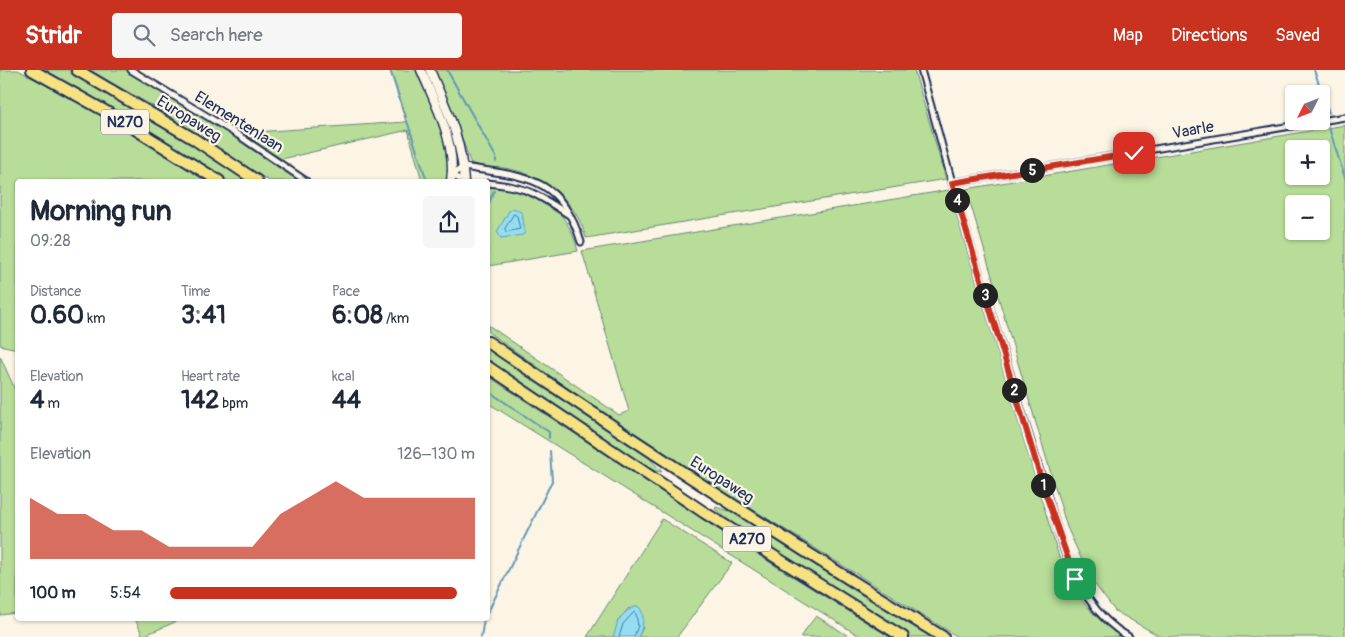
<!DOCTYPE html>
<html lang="en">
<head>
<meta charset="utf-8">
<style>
  :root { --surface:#fff; --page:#f6f6f7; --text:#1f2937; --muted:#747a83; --accent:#c8321e }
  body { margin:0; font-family:Pangolin,sans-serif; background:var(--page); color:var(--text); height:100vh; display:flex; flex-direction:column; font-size:19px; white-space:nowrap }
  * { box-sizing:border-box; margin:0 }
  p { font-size:16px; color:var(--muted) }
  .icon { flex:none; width:28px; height:28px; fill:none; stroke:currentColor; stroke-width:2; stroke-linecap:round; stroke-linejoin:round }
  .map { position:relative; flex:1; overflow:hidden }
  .drawer { position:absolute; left:15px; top:109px; width:475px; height:442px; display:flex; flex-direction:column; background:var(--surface); border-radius:5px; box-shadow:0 1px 4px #0004 }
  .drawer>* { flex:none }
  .needle { width:32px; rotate:228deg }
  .fabs { position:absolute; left:1285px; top:15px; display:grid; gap:10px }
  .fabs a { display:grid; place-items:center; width:45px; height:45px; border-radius:5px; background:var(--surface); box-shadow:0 1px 4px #0004; font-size:25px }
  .pin { position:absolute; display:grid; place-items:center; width:42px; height:42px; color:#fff; margin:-21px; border-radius:10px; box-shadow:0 2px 8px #0006 }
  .km { position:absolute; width:25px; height:25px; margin:-12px; border-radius:50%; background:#222; color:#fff; font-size:14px; line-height:25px; text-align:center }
  .round { display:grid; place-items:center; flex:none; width:52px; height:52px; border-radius:5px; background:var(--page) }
  .head { display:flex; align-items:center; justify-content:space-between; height:85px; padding:0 15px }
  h1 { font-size:28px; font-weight:700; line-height:38px }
  .figures { display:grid; grid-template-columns:repeat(3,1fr); gap:8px; height:85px; padding:5px 15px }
  .figures div { display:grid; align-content:center }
  .figures b { font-size:25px; font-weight:700 }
  .figures small { font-size:14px; font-weight:400 }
  .figures p { font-size:14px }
  .chart { height:140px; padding:10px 15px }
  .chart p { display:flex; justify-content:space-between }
  .chart svg { width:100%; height:90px; margin-top:5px; fill:var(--accent); opacity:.7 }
  ul { padding:0 15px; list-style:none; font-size:16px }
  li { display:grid; grid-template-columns:80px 60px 1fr; align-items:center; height:38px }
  li i { height:12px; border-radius:6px; background:var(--accent) }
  header { display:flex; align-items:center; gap:30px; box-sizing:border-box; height:70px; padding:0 25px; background:var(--accent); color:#fff }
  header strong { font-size:24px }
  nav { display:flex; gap:28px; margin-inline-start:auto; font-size:18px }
  .search { width:350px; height:45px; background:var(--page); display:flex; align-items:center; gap:12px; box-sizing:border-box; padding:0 18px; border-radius:5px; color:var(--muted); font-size:19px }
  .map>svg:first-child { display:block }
</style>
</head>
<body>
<header>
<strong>Stridr</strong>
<div class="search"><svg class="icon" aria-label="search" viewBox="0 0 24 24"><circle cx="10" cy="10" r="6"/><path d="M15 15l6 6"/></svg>Search here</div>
<nav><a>Map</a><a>Directions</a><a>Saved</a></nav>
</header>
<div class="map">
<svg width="1345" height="567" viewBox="0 0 1345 567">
  <rect width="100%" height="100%" fill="#fcf5e5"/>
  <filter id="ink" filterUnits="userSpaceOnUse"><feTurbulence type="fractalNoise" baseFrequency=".02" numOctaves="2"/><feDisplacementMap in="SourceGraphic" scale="10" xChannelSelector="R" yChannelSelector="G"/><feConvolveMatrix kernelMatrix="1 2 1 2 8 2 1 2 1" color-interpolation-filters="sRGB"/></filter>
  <g filter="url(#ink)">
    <g fill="#b7dd98" stroke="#69867b" fill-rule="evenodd">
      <path d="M0 0H18L112 51 208 111H18L17 279 0 275Z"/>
      <path d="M41 0H68L194 74 250 111H226Z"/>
      <path d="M89 0H127L200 44 303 111H269L165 43Z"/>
      <path d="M390 0H419C434 35 449 73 448 111H422L408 60 282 89 244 67 254 62 406 52Z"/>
      <path d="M432 0H914L946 109 586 168C576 130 544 104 504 98 493 97 480 99 470 92L456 50Z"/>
      <path d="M1345 55V567H1161L1115 541 1090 508 1067 457 966 119ZM1294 79H1321V106H1294ZM1294 134H1321V161H1294Z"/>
      <path d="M488 116C534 118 566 133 578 181L488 196Z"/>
      <path d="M949 120 1065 507C1083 533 1095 549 1122 567H958L723 421 583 329 488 262V255L619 345 629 341 582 181Z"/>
      <path d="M488 277 651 387V390L662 402 655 401 647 397 646 399 488 293Z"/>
      <path d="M0 286 18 326 17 543 0 545Z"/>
      <path d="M488 306 739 473 890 567H861L488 333Z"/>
      <path d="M716 437 729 441 731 439 936 567H910L723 450 725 447 715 439Z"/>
      <path d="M662 449 732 493 677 567H638L643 558 629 538 618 551 617 560 613 567H587Z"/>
      <path d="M816 546 850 567H800Z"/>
      <path d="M135 549H182L143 566Z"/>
    </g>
    <g fill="#93def3" stroke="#6398b7">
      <path d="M514 138 522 143 525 162 523 165 501 168 497 162 509 141Z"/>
      <path d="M638 536C646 544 643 558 638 567H613C616 562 616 555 618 551 622 544 630 538 638 536Z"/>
    </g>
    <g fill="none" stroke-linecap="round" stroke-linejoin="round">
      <g stroke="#4b759a" stroke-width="1">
        <path d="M514 144 517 146 520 159 506 162 505 159Z"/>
        <path d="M619 567 623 554 634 542 636 544 638 556 634 567"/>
      </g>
      <g stroke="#6398b7" stroke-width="2">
        <path d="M390 0 406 47"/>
        <path d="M447 0 496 87V92"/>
        <path d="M1314 0 1329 43"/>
        <path d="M407 51 427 111"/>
        <path d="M1329 58 1345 108"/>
        <path d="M488 135 494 121"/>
        <path d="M488 321 549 362V368"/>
        <path d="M488 542 552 411 550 381"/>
        <path d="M481 567 484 549"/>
      </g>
      <g stroke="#1b2f5e" stroke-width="9">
        <g id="street">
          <path d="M131 0 238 65 306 111"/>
          <path d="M921 0 958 134 1064 480C1077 514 1095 548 1129 567"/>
          <path d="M1321 51 1345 47"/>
          <path d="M463 111 452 105 463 97C524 107 560 104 581 172"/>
          <path d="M488 113C527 117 536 123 569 145"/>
          <path d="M952 113 1321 51"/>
        </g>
      </g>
      <g stroke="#1b2f5e" stroke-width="11">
        <g id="secondary">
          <path d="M421 0C435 33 457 74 451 111"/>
          <path d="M430 0C447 41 461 65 464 111"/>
        </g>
      </g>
      <g stroke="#1b2f5e" stroke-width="14">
        <g id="highway">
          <path d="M32 0 114 46 219 111"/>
          <path d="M77 0 194 69 257 111"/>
          <path d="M488 272C637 374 789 473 943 567"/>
          <path d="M488 297 705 443 903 567"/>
        </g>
      </g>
      <use href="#street" stroke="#fcf5e5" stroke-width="5"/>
      <use href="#secondary" stroke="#fcf5e5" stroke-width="8"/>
      <use href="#highway" stroke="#f7e281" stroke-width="10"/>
    </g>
  </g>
  <g fill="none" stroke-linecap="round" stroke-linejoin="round" filter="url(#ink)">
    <g stroke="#fff" stroke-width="10">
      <path id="route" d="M1075 509 1045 422 952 113 1134 83"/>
    </g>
    <use href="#route" stroke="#c8321e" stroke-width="6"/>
  </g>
  <g text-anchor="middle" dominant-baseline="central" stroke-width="4.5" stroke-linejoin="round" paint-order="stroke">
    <g fill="#fcf5e5" stroke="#5e6a86" stroke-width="1">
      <rect x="101" y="39.5" width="48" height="25" rx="4"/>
      <rect x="723" y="456.5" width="48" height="25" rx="4"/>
    </g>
    <g font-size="15" font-weight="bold" fill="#1b2f5e">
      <text x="125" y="52">N270</text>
      <text x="747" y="469">A270</text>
    </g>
    <g font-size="16" fill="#1b2f5e" stroke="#fcf5e5">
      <text transform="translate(189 49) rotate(32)">Europaweg</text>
      <text transform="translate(239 52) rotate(32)">Elementenlaan</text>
      <text transform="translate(1193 60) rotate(-10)">Vaarle</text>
      <text transform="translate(722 410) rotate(33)">Europaweg</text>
    </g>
  </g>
</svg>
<div class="fabs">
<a><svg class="needle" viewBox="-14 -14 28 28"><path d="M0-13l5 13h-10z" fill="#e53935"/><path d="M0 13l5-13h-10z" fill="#747a83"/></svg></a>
<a>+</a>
<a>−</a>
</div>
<div class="pin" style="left:1075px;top:509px;background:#1e9e55"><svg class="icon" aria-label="arrive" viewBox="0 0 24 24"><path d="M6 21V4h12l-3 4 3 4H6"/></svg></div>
<div class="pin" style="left:1134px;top:83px;background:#d93025"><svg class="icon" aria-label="check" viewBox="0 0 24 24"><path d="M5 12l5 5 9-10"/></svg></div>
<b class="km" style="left:1043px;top:415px">1</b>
<b class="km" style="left:1014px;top:320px">2</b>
<b class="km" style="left:985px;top:225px">3</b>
<b class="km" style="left:957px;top:130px">4</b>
<b class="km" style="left:1032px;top:100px">5</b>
<section class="drawer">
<div class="head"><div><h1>Morning run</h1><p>09:28</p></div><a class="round"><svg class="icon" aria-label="share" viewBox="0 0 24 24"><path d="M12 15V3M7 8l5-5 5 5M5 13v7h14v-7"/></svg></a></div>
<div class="figures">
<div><p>Distance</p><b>0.60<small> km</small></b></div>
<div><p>Time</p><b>3:41</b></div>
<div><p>Pace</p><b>6:08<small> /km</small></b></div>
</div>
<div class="figures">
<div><p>Elevation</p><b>4<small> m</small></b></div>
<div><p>Heart rate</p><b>142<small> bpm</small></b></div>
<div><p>kcal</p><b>44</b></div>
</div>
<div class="chart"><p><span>Elevation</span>126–130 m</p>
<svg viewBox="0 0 160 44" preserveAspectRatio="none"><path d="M0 44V14L10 22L20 22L30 30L40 30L50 38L60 38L70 38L80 38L90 22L100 14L110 6L120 14L130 14L140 14L150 14L160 14V44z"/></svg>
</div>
<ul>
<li><b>100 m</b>5:54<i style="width:94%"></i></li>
</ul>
</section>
</div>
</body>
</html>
